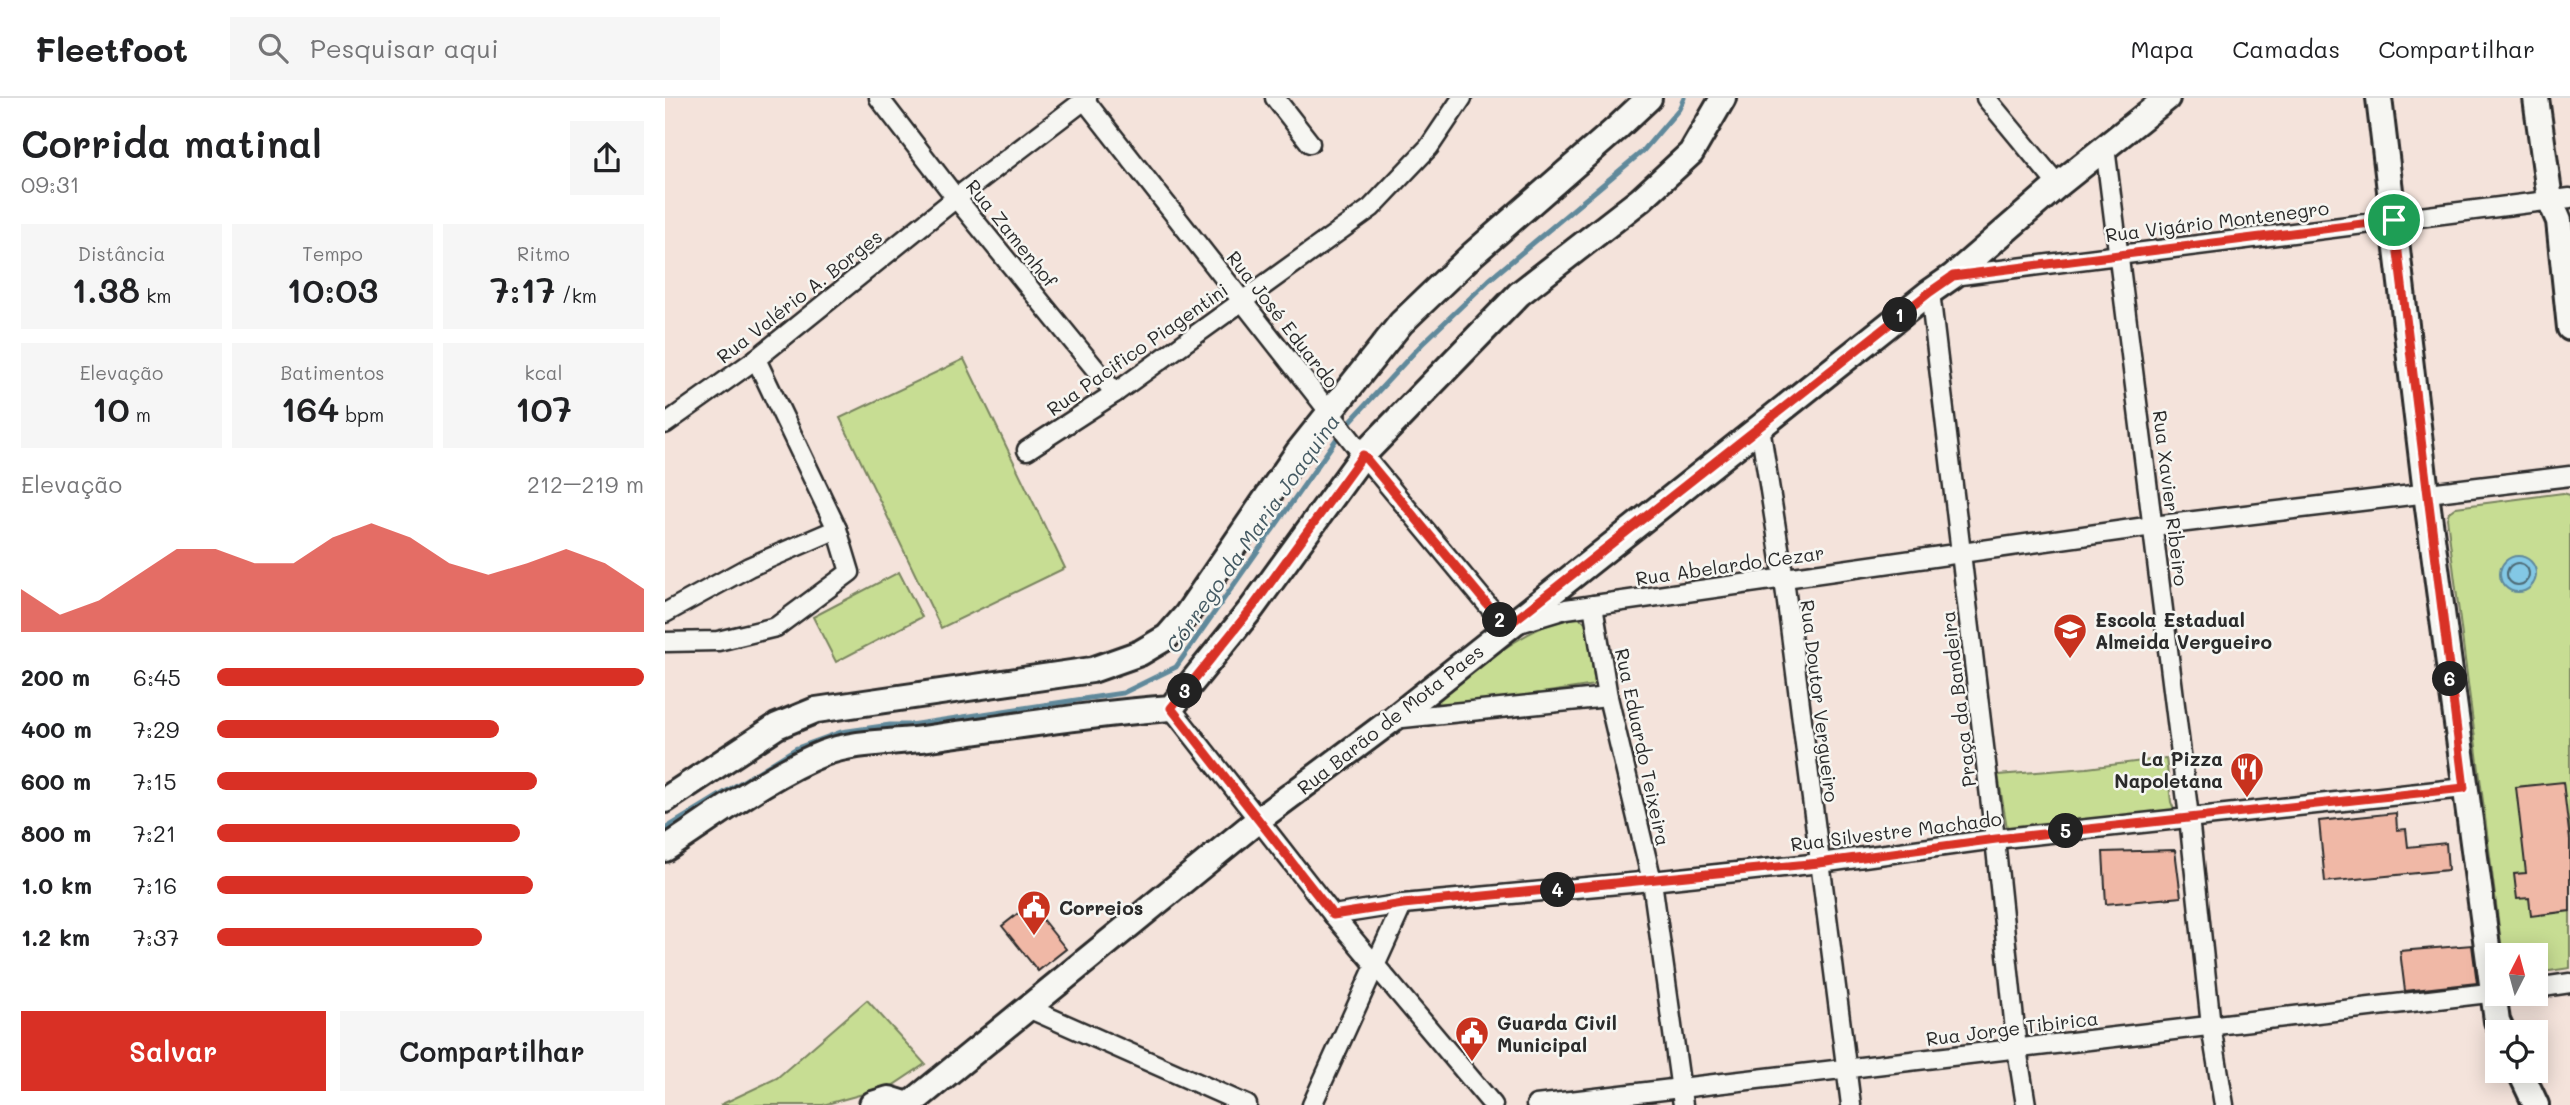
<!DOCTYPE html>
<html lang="pt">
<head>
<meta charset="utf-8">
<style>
  :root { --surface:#fff; --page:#f6f6f6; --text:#202124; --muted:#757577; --line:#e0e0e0; --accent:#d93025 }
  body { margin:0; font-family:Mali,sans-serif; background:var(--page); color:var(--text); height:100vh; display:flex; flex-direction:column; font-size:26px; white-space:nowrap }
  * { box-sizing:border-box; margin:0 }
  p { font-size:23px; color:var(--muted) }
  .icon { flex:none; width:38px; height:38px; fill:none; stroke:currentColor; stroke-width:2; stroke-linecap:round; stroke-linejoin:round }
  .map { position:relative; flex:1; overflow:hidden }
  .drawer { display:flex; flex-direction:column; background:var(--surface); width:665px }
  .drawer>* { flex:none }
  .needle { width:46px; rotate:6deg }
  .buttons { position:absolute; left:1820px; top:845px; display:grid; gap:14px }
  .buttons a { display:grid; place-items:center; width:63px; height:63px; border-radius:0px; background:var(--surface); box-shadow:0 4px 18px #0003; font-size:35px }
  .pin { position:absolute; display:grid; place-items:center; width:60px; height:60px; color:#fff; margin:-30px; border:4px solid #fff; border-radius:50%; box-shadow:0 2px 7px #0007 }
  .km { position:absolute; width:35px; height:35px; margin:-18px; border-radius:50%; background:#222; color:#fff; font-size:19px; line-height:35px; text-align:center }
  .round { display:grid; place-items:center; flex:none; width:74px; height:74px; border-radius:0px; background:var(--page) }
  .overview { display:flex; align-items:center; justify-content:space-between; height:119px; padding:0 21px }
  h1 { font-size:38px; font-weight:600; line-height:52px }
  .figures { display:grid; grid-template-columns:repeat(3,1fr); gap:10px; height:119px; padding:7px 21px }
  .figures div { display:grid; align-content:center; border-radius:0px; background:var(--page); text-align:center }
  .figures b { font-size:35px; font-weight:600 }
  .figures small { font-size:19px; font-weight:400 }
  .figures p { font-size:19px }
  .chart { height:196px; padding:14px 21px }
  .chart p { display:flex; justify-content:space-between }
  .chart svg { width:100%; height:126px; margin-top:7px; fill:var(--accent); opacity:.7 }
  .action { display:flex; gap:14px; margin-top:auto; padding:14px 21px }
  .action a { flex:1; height:80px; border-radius:0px; background:var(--accent); color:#fff; font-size:28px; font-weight:600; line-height:80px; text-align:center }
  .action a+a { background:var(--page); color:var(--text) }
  ul { padding:0 21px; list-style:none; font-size:23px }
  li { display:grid; grid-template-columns:112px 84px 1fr; align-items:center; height:52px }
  li i { height:18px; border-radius:9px; background:var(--accent) }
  header { display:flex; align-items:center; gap:42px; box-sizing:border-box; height:98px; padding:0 35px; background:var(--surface); border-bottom:2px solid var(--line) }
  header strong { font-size:33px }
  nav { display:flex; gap:38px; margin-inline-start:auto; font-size:24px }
  .search { width:490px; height:63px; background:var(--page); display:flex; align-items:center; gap:18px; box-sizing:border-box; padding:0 24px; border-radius:0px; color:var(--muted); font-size:26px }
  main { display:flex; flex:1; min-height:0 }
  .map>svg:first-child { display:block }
</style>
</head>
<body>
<header>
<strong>Fleetfoot</strong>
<div class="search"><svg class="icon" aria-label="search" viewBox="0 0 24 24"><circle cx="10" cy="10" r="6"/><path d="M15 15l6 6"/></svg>Pesquisar aqui</div>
<nav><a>Mapa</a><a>Camadas</a><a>Compartilhar</a></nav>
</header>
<main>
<section class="drawer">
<div class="overview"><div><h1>Corrida matinal</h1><p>09:31</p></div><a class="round"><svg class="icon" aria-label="share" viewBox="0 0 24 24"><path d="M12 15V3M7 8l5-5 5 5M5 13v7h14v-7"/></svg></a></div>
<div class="figures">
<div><p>Distância</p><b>1.38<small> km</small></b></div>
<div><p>Tempo</p><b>10:03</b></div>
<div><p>Ritmo</p><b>7:17<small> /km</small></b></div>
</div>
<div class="figures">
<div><p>Elevação</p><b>10<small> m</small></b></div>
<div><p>Batimentos</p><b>164<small> bpm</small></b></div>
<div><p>kcal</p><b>107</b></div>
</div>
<div class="chart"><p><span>Elevação</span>212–219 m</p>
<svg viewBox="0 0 160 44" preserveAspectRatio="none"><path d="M0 44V29L10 38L20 33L30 24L40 15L50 15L60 20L70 20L80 11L90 6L100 11L110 20L120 24L130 20L140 15L150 20L160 29V44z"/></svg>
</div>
<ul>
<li><b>200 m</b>6:45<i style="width:100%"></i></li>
<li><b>400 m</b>7:29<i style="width:66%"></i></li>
<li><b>600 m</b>7:15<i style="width:75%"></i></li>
<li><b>800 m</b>7:21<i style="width:71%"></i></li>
<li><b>1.0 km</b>7:16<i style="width:74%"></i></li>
<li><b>1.2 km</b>7:37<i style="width:62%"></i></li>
</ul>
<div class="action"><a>Salvar</a><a>Compartilhar</a></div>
</section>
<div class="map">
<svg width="1905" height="1007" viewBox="0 0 1905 1007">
  <rect width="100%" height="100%" fill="#f4e3db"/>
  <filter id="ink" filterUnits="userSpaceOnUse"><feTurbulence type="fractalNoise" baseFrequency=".0143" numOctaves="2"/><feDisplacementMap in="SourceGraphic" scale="14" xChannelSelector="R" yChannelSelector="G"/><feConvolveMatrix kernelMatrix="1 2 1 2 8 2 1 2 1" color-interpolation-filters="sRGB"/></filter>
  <g filter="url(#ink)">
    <g fill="#c7dd93" stroke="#79845f" stroke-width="2">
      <path d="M299 261 400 470 276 530 175 320Z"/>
      <path d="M1898 395 1905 397V870L1871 875V858L1839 857 1837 853 1782 420 1784 414 1791 409Z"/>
      <path d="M234 474 257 519 171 564 148 519Z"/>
      <path d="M913 520 922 525 930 587 774 610 771 600C810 573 866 522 913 520Z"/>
      <path d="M1501 660 1506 704 1510 714 1342 730 1333 677 1422 670Z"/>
      <path d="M202 902 260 966 227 988 158 1007H55L112 980Z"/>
    </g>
    <circle fill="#83c8e5" stroke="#60899b" stroke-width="2" cx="1853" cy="476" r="18"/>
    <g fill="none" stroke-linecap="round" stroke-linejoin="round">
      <circle stroke="#4e6a75" stroke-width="2" cx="1853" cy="476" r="11"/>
      <g stroke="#60899b" stroke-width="5">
        <path d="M681 328 757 246 824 182 978 53 1014 11 1019 0"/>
        <path d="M0 731 132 650 176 634 225 627H245L458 595 511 569 675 336"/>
      </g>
    </g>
    <g fill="#f0b8a6" stroke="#2b2b2b" stroke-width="2">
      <path d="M1898 684 1905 742V813L1866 818 1864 800 1852 801 1849 776 1861 775 1851 689Z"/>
      <path d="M1731 715 1732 732 1741 731 1743 749 1781 745 1783 772 1660 784 1654 723Z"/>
      <path d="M1510 752 1516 799 1441 806 1438 754Z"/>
      <path d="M365 806 401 851 373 873 337 828Z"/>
      <path d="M1807 847 1812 885 1740 893 1735 853Z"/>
    </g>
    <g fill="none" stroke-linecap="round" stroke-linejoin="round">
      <g stroke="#2b2b2b" stroke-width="23">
        <g id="street">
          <path d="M214 0 291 100 450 295"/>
          <path d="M418 0 698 357 841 529 901 511 1488 428 1905 378"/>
          <path d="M610 0 645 45"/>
          <path d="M1321 0 1393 87"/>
          <path d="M1440 49 1524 719 1546 928 1559 1007"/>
          <path d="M1288 178 1905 100"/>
          <path d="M1265 194 1330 741 1352 951 1361 1007"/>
          <path d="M0 326 91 261 291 100 422 0"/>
          <path d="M1095 329 1119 481 1186 1007"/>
          <path d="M362 352 450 295 706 110 764 49 797 0"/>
          <path d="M928 507 943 599 987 783 1018 1007"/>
          <path d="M0 515 84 469 172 431"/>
          <path d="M0 544 53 543 111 529 185 474 172 431 91 261"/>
          <path d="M506 610 668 817 828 1007"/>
          <path d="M728 621 943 599"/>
          <path d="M668 817 738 806 987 783 1155 765 1330 741 1799 690"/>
          <path d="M1871 890 1905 885"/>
          <path d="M363 910 582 1007"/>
          <path d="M647 1007 738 806"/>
          <path d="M871 1007 1832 894"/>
        </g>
      </g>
      <g stroke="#2b2b2b" stroke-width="30">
        <g id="secondary">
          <path d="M1714 0 1761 395 1832 923 1837 934"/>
          <path d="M1871 0 1885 102 1894 123 1905 230"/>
          <path d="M0 702 112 628 151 612 427 572 475 555 502 539 522 516 633 354 736 225 808 156 951 31 984 0"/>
          <path d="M0 751C48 720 107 675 159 655 192 643 230 645 264 640 345 629 425 616 506 610L587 510 698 357 854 196 975 102 1026 55 1058 0"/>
          <path d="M1855 973 1871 1007"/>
          <path d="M244 1007 593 722 728 621 1265 194 1288 178 1393 87 1502 0"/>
        </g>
      </g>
      <g stroke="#2b2b2b" stroke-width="32">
        <path id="primary" d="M208 1007 224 1002 240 1007"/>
      </g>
      <use href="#street" stroke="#f6f6f2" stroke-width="18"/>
      <use href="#secondary" stroke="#f6f6f2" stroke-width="24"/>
      <use href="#primary" stroke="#f6f6f2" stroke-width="26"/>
    </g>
  </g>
  <g fill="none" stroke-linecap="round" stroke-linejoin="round" filter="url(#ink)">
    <g stroke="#fff" stroke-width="14">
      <path id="route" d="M1729 122 1799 690 1331 741 1154 765 738 806 668 817 506 610 587 510 698 357 841 529 1265 194 1288 178Z"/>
    </g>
    <use href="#route" stroke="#d93025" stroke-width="9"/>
  </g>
  <defs>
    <g id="school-pin" transform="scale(1.75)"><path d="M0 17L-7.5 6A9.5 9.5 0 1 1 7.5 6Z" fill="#c8321e" stroke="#f6f6f2"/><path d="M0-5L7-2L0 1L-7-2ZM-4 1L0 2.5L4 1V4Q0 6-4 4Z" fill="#fff"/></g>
    <g id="restaurant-pin" transform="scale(1.75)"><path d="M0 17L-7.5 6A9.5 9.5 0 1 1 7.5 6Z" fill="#c8321e" stroke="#f6f6f2"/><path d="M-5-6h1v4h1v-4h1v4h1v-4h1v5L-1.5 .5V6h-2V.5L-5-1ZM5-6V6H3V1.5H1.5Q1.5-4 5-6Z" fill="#fff"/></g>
    <g id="civic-pin" transform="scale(1.75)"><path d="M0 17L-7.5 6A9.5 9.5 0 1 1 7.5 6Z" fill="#c8321e" stroke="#f6f6f2"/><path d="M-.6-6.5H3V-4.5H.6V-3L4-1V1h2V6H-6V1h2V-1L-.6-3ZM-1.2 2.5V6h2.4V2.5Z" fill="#fff"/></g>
  </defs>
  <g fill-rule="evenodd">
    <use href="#school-pin" x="1405" y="532"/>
    <use href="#restaurant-pin" x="1582" y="671"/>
    <use href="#civic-pin" x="369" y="809"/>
    <use href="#civic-pin" x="807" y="935"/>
  </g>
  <g text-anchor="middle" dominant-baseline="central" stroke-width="5" stroke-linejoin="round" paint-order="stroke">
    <g font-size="19" fill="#2b2b2b" stroke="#f6f6f2">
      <text transform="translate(1552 123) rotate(-7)">Rua Vigário Montenegro</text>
      <text transform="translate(347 135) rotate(51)">Rua Zamenhof</text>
      <text transform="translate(134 198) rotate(-38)">Rua Valério A. Borges</text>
      <text transform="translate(618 221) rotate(52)">Rua José Eduardo</text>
      <text transform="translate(472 251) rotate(-35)">Rua Pacifico Piagentini</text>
      <text transform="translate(1506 400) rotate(83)">Rua Xavier Ribeiro</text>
      <text transform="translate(1065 467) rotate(-8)">Rua Abelardo Cezar</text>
      <text transform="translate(1293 601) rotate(-97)">Praça da Bandeira</text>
      <text transform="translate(1155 603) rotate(83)">Rua Doutor Vergueiro</text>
      <text transform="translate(725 621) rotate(-38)">Rua Barão de Mota Paes</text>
      <text transform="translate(978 649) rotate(78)">Rua Eduardo Teixeira</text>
      <text transform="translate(1231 733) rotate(-7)">Rua Silvestre Machado</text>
      <text transform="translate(1347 930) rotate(-7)">Rua Jorge Tibirica</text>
    </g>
    <g font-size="19" font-weight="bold" fill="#2b2b2b" stroke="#f6f6f2" text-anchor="start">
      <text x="1430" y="521">Escola Estadual<tspan x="1430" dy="22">Almeida Vergueiro</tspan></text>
      <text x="1558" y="660" text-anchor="end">La Pizza<tspan x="1558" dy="22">Napoletana</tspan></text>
      <text x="394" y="809">Correios</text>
      <text x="832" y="924">Guarda Civil<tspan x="832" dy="22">Municipal</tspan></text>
    </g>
    <g font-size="21" font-style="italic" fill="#455a63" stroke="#f6f6f2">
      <text transform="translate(587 435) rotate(-55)">Córrego da Maria Joaquina</text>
    </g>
  </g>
</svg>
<div class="buttons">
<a><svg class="needle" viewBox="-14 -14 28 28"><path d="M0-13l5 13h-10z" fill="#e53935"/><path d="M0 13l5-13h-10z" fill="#757577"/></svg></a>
<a><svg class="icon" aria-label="locate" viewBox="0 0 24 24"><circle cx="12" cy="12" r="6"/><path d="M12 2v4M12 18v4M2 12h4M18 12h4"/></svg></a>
</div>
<div class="pin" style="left:1729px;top:122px;background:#1e9e55"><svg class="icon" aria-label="arrive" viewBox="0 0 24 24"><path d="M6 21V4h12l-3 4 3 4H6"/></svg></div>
<b class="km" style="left:1235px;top:217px">1</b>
<b class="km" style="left:835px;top:522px">2</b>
<b class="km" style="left:520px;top:593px">3</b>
<b class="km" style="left:893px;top:792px">4</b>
<b class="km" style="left:1401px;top:733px">5</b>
<b class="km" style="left:1785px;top:581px">6</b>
</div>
</main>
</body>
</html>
